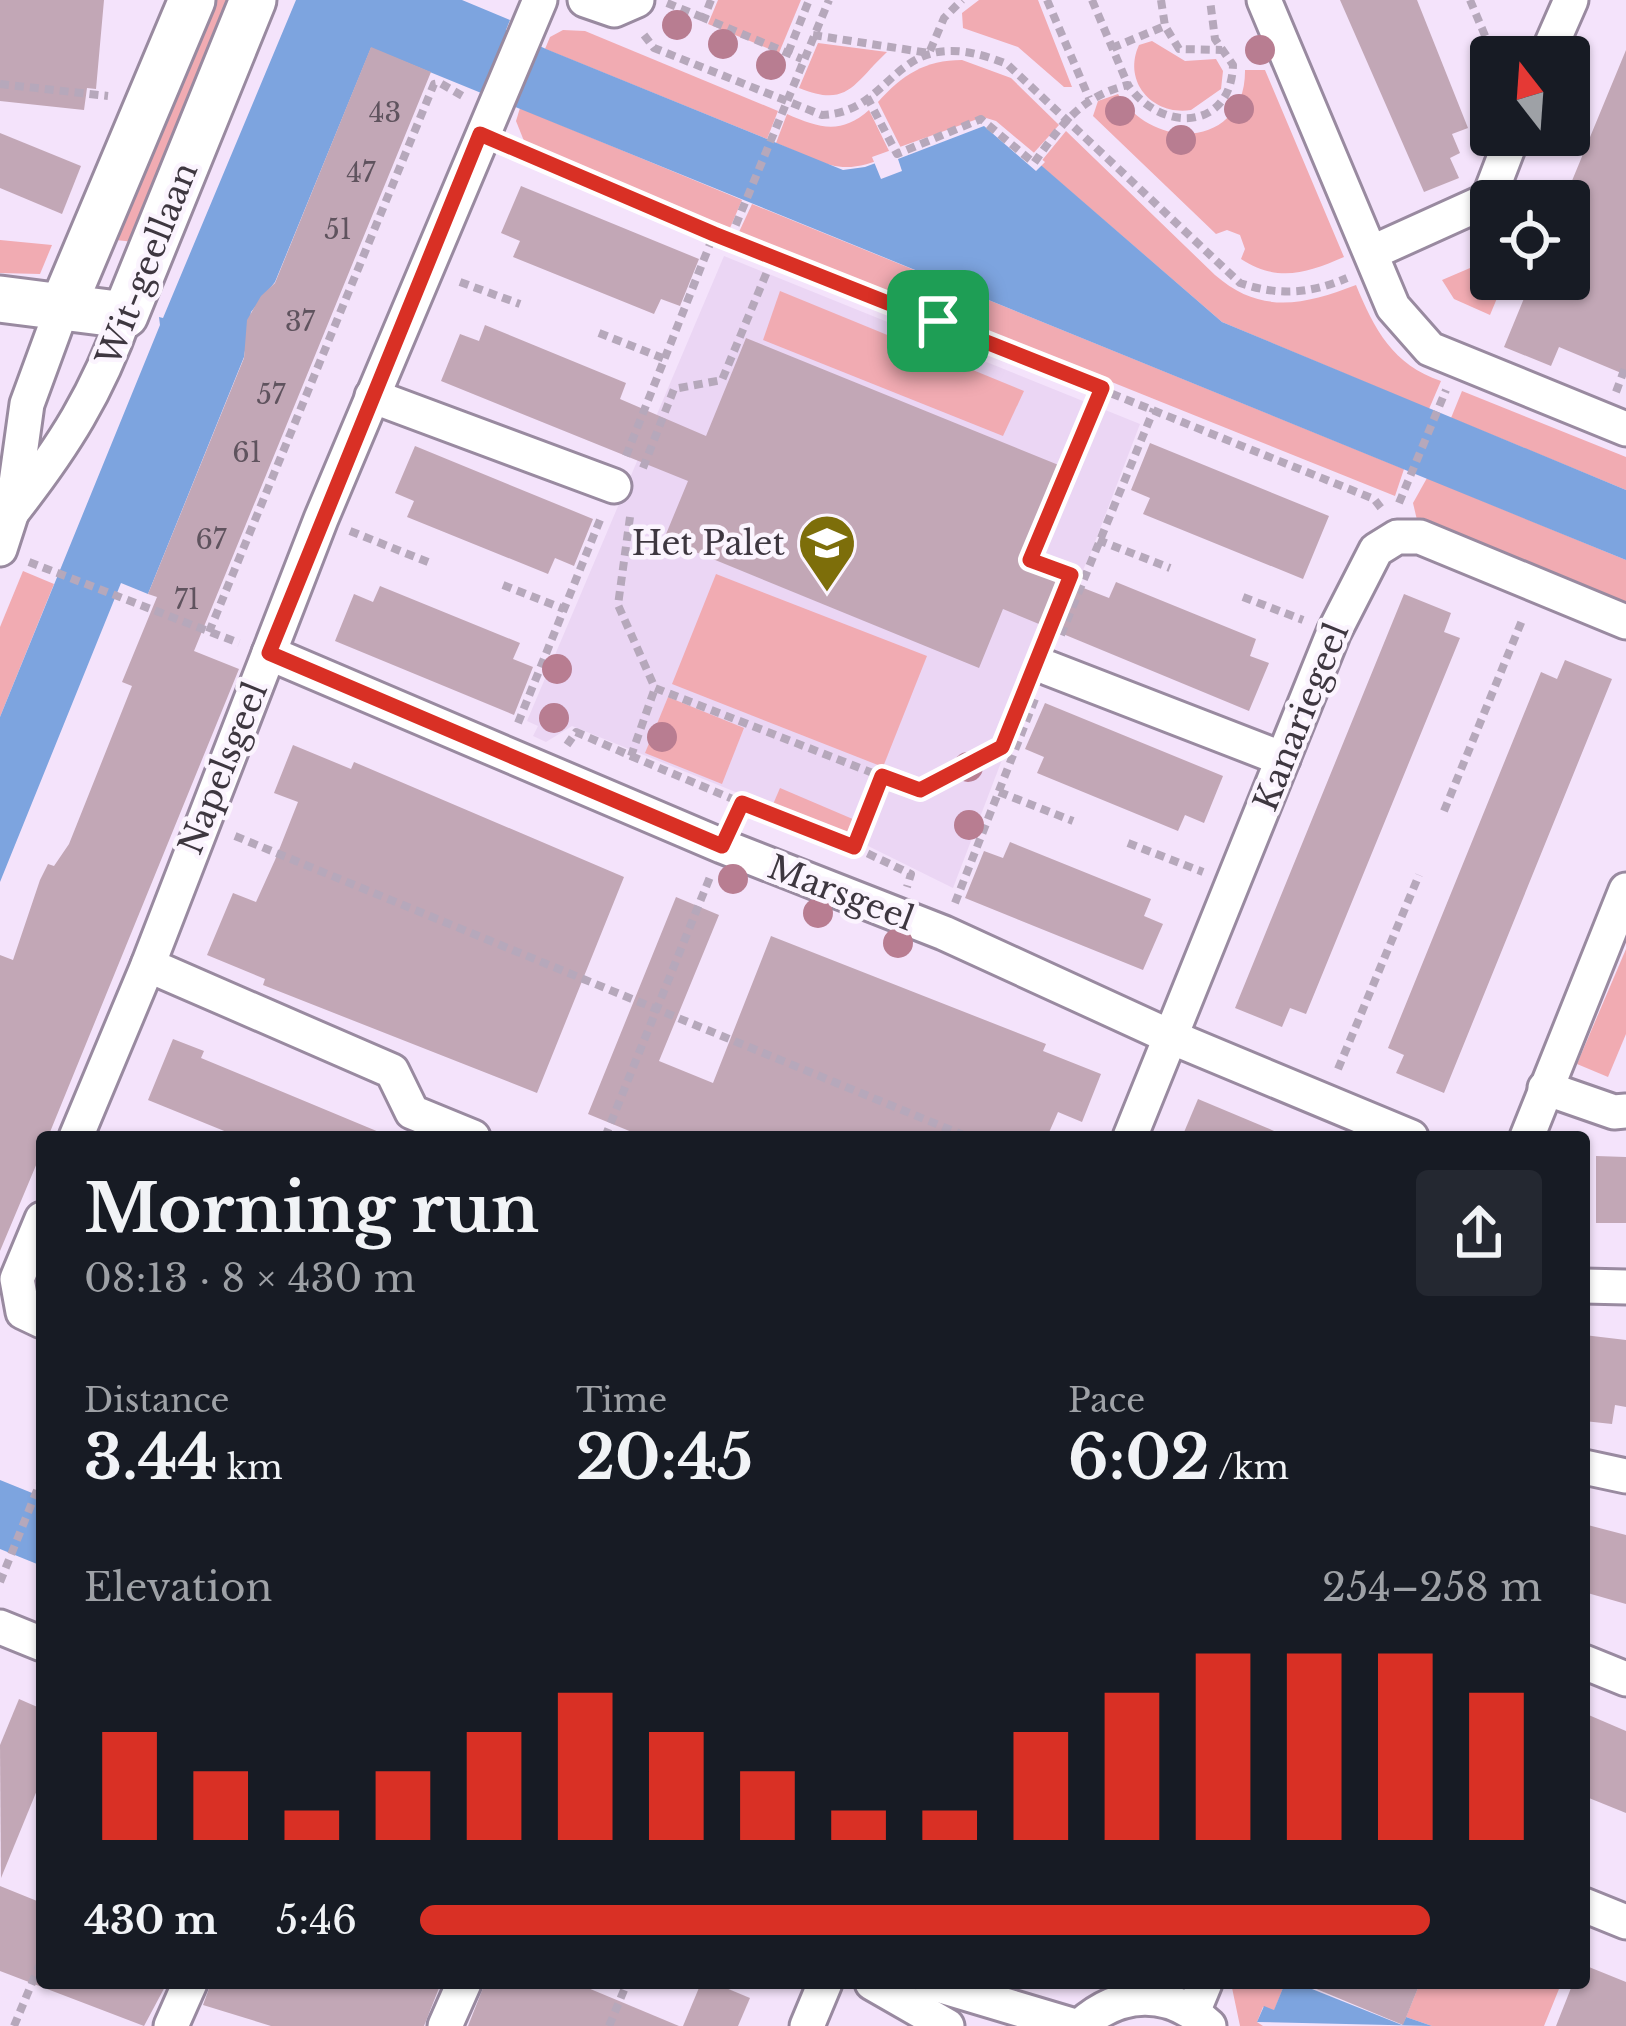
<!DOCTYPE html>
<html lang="en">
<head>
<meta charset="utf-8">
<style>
  :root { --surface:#171b24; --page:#242831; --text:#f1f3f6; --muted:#9ea1a6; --accent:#d93025 }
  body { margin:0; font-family:"Libre Baskerville",serif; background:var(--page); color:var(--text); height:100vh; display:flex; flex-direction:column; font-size:45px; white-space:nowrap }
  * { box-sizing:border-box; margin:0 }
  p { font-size:39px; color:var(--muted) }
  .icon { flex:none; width:66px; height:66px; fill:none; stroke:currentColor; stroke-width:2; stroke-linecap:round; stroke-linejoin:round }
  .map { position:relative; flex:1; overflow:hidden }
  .side { position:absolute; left:36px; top:1131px; width:1554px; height:858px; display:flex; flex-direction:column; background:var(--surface); border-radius:12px; box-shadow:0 3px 9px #0004 }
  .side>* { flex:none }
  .needle { width:78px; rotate:343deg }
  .controls { position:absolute; left:1470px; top:36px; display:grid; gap:24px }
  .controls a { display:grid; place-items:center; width:120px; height:120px; border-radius:12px; background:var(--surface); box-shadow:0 3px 9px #0004; font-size:60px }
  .pin { position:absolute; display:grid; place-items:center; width:102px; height:102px; color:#fff; margin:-51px; border-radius:24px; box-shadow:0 6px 18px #0006 }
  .round { display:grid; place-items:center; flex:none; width:126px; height:126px; border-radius:12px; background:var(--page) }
  .headline { display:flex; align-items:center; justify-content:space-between; height:204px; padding:0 48px }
  h1 { font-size:66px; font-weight:700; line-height:90px }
  .metrics { display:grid; grid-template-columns:repeat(3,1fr); gap:18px; height:204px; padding:12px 48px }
  .metrics div { display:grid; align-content:center }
  .metrics b { font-size:60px; font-weight:700 }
  .metrics small { font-size:33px; font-weight:400 }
  .metrics p { font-size:33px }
  .chart { height:336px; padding:24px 48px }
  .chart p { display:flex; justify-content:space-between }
  .chart svg { width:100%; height:216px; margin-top:12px; stroke:var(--accent); stroke-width:6 }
  ul { padding:0 48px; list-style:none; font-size:39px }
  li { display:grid; grid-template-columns:192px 144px 1fr; align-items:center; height:90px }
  li i { height:30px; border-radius:15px; background:var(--accent) }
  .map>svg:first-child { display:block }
</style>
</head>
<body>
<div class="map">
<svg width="1626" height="2026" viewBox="0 0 1626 2026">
  <rect width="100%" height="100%" fill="#f4e3fb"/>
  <path fill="#ebd6f4" d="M724 256 1140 424 1090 555 1037 668 953 888 862 843 572 726 546 742 533 736 538 726 527 721Z"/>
  <g fill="#f1abb2">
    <path d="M204 0H241L143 243 107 239Z"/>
    <path d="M718 0H801L779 53 708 24Z"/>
    <path d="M979 0H1038L1072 87H1064L1018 47 963 28 962 13Z"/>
    <path d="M563 30 585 31 778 111 767 139 545 49 550 37Z"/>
    <path d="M1152 41 1185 61 1216 59 1223 71 1221 89 1191 110C1153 116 1122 82 1139 45Z"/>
    <path d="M818 43 887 52C853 84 848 108 799 88Z"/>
    <path d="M962 60 1011 78 1059 125 1030 157 902 150 878 102C902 75 925 60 962 60Z"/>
    <path d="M1245 70H1265L1344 257C1307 273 1278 283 1241 259L1245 249 1240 235 1227 230 1216 234 1093 116 1098 101 1118 94C1156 154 1246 146 1245 70Z"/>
    <path d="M520 108 742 200 730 228 526 146 516 121Z"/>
    <path d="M869 110 891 155C839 179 826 163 776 143L787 114C819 128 841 135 869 110Z"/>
    <path d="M1066 131 1215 275C1261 315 1304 305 1356 285 1374 329 1393 365 1441 381L1429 409 1222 322 1039 164Z"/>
    <path d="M752 204 1404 469 1395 496 739 232Z"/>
    <path d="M0 240 52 245 40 274 0 273Z"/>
    <path d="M1491 259V279H1505L1490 315 1454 299 1442 280Z"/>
    <path d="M780 291 1024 391 1003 436 763 340Z"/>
    <path d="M1462 391 1626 457V490L1451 418Z"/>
    <path d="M1427 478 1626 560V604L1417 520 1413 503Z"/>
    <path d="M23 571 54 584 0 717V627Z"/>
    <path d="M716 574 927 656 883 767 672 684Z"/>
    <path d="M668 697 744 728 722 784 645 753Z"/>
    <path d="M780 788 855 820 848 840 771 809Z"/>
    <path d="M1626 949V1034L1608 1077 1577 1064Z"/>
    <path d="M1231 1983H1285L1274 2011 1263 2007 1257 2022 1263 2026H1240Z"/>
    <path d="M1420 1983H1573L1571 1987 1561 1984 1544 2026H1432L1406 2017Z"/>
  </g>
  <g fill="#7da4df">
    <path d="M296 0H462L510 20 506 30 546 49 843 170 865 167 983 123 998 128 1222 322 1626 490V560L371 48 275 282 251 312 244 357 148 594 121 583 0 882V717L160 325 159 317 163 318Z"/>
    <path d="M0 1480 42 1497V1566L0 1549Z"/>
    <path d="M1285 1983H1297L1402 2025 1406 2017 1432 2026 1257 2022 1264 2006 1274 2010Z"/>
  </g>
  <path fill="#f4e3fb" d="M983 117 996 121 1045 162 1036 171 984 126 898 159 902 171 881 179 872 157Z"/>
  <g fill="#c2a7b6">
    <path d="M0 0H104L96 89 87 88 84 110 0 101Z"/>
    <path d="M1340 0H1417L1468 128 1452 134 1460 153 1450 158 1459 178 1424 192Z"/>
    <path d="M371 47 431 72 194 651 239 669 48 1137H42V1151L0 1251V955L13 960 40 880 48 864 54 866 69 844 132 686 122 682 157 597 148 594 244 358 247 320 261 296 275 283Z"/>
    <path d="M1626 50V375L1559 347 1551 366 1504 347 1532 279H1569V188Z"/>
    <path d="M0 133 81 166 62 214 0 188Z"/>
    <path d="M521 186 699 259 680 306 661 299 654 314 513 257 520 241 501 233Z"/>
    <path d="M485 325 626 383 620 399 706 436 746 338 1061 466 1022 564 1109 598 1116 582 1256 639 1250 656 1269 663 1249 711 1003 609 979 668 664 539 688 481 441 381 460 334 479 341Z"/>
    <path d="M1150 443 1329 516 1303 579 1143 514 1150 498 1131 490Z"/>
    <path d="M415 446 593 519 574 566 555 558 548 574 407 517 414 501 395 493Z"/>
    <path d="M380 586 520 643 513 659 533 667 514 715 335 641 354 594 373 602Z"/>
    <path d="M1404 594 1451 613 1444 632 1460 638 1306 1014 1290 1008 1282 1027 1235 1008Z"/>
    <path d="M1565 660 1612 679 1444 1093 1396 1073 1404 1055 1388 1048 1541 672 1557 679Z"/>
    <path d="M1045 703 1223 776 1204 823 1185 815 1178 831 1037 773 1044 757 1025 749Z"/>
    <path d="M293 745 351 769 354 762 624 877 537 1093 263 985 265 979 207 955 233 893 256 902 275 860 298 802 274 793Z"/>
    <path d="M1010 842 1151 899 1144 916 1163 924 1143 970 965 898 984 851 1003 858Z"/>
    <path d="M676 897 719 915 659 1061 713 1083 771 936 1046 1044 1043 1051 1101 1074 1082 1122 1058 1112 1047 1137H644L588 1114Z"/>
    <path d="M173 1039 204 1051 201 1058 391 1137H239L148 1100Z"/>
    <path d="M1198 1099 1286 1136V1137H1182Z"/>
    <path d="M1596 1156 1626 1157V1223H1596Z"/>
    <path d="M1584 1335 1626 1340V1407L1615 1405 1612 1424 1584 1421Z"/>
    <path d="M1584 1524 1626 1535V1604L1584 1592Z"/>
    <path d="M19 1699 42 1709V1778L1 1878 0 1745Z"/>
    <path d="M1584 1713 1626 1731V1813L1584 1796Z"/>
    <path d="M0 1886 42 1903V1984L167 1983 144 2026 0 1971Z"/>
    <path d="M1584 1965 1626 1982V2026H1556L1573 1983H1584Z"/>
    <path d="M211 1983H441L424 2026H271L203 2005Z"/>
    <path d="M485 1983H576L679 2026H468Z"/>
    <path d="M701 1983H714L750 1998 738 2026H683Z"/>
    <path d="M1302 1983H1420L1403 2025Z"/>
  </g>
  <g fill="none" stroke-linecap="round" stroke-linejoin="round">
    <g stroke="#998aa0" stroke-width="39">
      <g id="street">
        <path d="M585 0 614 10 637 0"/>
        <path d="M1264 0 1393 307 1430 349 1626 429"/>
        <path d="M1546 57 1571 0"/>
        <path d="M1373 252 1488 200 1513 135"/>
        <path d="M372 396 614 486"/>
        <path d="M13 511C64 446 98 392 125 315"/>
        <path d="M0 549 12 512 27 404 63 306"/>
        <path d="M269 653 722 846 944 933 1171 1037 1411 1137"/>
        <path d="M1048 668 1283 759"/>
        <path d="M148 965 392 1071 412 1112 473 1137"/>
        <path d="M1545 1088 1614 1112 1626 1111"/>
        <path d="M76 1137 148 965 321 519 540 0"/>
        <path d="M1130 1137 1334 632 1376 550 1397 537H1420L1626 622"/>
        <path d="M1527 1137 1626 890"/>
        <path d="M42 1219 17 1279 23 1312 42 1321"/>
        <path d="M1584 1286 1626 1287"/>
        <path d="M1584 1467 1626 1476"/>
        <path d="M0 1627 42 1644"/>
        <path d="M1584 1662 1626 1679"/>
        <path d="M1584 1905 1626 1922"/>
        <path d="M872 1983 947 2026"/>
        <path d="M931 1983 1075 2026"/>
        <path d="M1193 2012 1205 1983"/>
        <path d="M171 2026 190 1983"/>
        <path d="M445 2026 464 1983"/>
        <path d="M807 2026 825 1983"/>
        <path d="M1080 2026C1120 1990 1169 1988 1209 2026"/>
      </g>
    </g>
    <g stroke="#998aa0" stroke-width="51">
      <g id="secondary">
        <path d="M0 299 125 315 253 0"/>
        <path d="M63 306 192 0"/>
      </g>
    </g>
    <g stroke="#b6a8bb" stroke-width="8" stroke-dasharray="9 6" stroke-linecap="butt">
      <path d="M711 0 704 18 802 59"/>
      <path d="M1047 0 1089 98"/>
      <path d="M1092 0 1128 85"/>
      <path d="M1161 0 1165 26 1179 49 1222 50"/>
      <path d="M1470 0 1494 57"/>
      <path d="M667 3 704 18"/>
      <path d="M644 35 654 48 822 115C899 112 891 17 1007 64L1240 283C1279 296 1309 294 1347 278"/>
      <path d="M813 35 929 53 944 18 962 0"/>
      <path d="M1112 48 1165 26"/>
      <path d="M788 53 809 0"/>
      <path d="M0 84 108 96"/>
      <path d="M867 97 897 154 981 119 1034 163C1061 125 1081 96 1128 85 1161 133 1231 131 1233 65L1215 39 1210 0"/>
      <path d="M515 148 714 234 1374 499 1381 508"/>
      <path d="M730 239 829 0"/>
      <path d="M460 282 520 304"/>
      <path d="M599 333 665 359"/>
      <path d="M1616 392 1626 365"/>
      <path d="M626 456 714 234"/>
      <path d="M643 468 674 389 722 380 774 255"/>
      <path d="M1399 503 1446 390"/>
      <path d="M630 517 618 605 655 688 919 791 1002 747 1024 693"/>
      <path d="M350 531 433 564"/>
      <path d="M1098 540 1170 568"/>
      <path d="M29 562 239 643"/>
      <path d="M503 585 564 609"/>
      <path d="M1243 597 1303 620"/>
      <path d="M209 632 434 84 440 83 466 98"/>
      <path d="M1047 634 1071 575 1030 560 1102 388"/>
      <path d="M1061 635 1154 409"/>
      <path d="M518 723 602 515"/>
      <path d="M567 745 576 732 631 756 655 688"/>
      <path d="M631 756 742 803"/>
      <path d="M999 792 1073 821"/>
      <path d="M1444 811 1523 618"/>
      <path d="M735 819 742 803 854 847 882 776"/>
      <path d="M235 836 968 1137"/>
      <path d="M1128 843 1203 872"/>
      <path d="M854 847 911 874 907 887"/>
      <path d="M955 903 1035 699"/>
      <path d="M1338 1069 1419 875"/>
      <path d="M605 1137 710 877"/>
      <path d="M0 1582 42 1478"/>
      <path d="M14 2026 42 1959"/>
      <path d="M609 2026 627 1983"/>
    </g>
    <use href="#street" stroke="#fff" stroke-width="33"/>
    <use href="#secondary" stroke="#fff" stroke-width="45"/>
  </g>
  <g fill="#b87d91">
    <circle cx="677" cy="25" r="15"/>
    <circle cx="723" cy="44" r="15"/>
    <circle cx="1260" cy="50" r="15"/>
    <circle cx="771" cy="65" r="15"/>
    <circle cx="1239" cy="109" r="15"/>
    <circle cx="1120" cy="111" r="15"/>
    <circle cx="1181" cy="140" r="15"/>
    <circle cx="557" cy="669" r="15"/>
    <circle cx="554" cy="718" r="15"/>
    <circle cx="662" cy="737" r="15"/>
    <circle cx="968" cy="767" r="15"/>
    <circle cx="969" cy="825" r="15"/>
    <circle cx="733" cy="879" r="15"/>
    <circle cx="818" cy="913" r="15"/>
    <circle cx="898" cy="943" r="15"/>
  </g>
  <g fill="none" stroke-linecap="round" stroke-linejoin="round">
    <g stroke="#fff" stroke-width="24">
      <path id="route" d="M480 134 714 234 1102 388 1030 560 1071 575 1002 747 920 790 882 776 854 847 742 803 722 846 269 653Z"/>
    </g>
    <use href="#route" stroke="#d93025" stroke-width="15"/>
  </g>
  <defs>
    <g id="school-pin" transform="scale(3)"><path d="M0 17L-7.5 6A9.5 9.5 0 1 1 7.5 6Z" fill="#7d6e0a" stroke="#fbf4fe"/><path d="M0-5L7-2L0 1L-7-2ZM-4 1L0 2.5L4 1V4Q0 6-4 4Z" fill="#fff"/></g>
  </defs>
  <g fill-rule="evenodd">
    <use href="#school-pin" x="827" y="543"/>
  </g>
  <g text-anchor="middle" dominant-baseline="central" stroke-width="9" stroke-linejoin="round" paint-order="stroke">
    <g font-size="27" fill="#5f535e">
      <text x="385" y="112">43</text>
      <text x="361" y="172">47</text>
      <text x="338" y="229">51</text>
      <text x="300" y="321">37</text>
      <text x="271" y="394">57</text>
      <text x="247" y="452">61</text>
      <text x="211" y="539">67</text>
      <text x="187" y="599">71</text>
    </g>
    <g font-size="33" fill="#3e3740" stroke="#fbf4fe">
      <text transform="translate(147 264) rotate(-68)">Wit-geellaan</text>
      <text transform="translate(1301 717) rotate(-68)">Kanariegeel</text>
      <text transform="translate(223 768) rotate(-68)">Napelsgeel</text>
      <text transform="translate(841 893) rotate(21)">Marsgeel</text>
    </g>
    <g font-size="33" fill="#3e3740" stroke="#fbf4fe" text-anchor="end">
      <text x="785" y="543">Het Palet</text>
    </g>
  </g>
</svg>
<div class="controls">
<a><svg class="needle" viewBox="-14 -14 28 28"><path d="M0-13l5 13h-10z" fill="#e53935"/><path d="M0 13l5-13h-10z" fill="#9ea1a6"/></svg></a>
<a><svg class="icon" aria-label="locate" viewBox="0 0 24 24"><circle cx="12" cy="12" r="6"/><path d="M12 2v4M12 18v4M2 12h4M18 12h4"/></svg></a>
</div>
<div class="pin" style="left:938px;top:321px;background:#1e9e55"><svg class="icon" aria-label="arrive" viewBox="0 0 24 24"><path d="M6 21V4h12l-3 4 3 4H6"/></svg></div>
<section class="side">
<div class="headline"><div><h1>Morning run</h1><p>08:13 · 8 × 430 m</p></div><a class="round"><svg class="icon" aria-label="share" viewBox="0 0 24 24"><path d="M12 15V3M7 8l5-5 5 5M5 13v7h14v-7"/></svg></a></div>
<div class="metrics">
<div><p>Distance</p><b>3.44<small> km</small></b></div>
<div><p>Time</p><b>20:45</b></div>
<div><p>Pace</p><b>6:02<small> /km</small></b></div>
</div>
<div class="chart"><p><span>Elevation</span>254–258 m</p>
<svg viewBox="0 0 160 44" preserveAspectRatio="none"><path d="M5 44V22M15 44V30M25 44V38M35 44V30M45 44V22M55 44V14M65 44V22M75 44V30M85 44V38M95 44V38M105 44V22M115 44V14M125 44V6M135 44V6M145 44V6M155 44V14"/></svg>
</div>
<ul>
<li><b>430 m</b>5:46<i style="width:90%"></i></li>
</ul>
</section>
</div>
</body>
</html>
